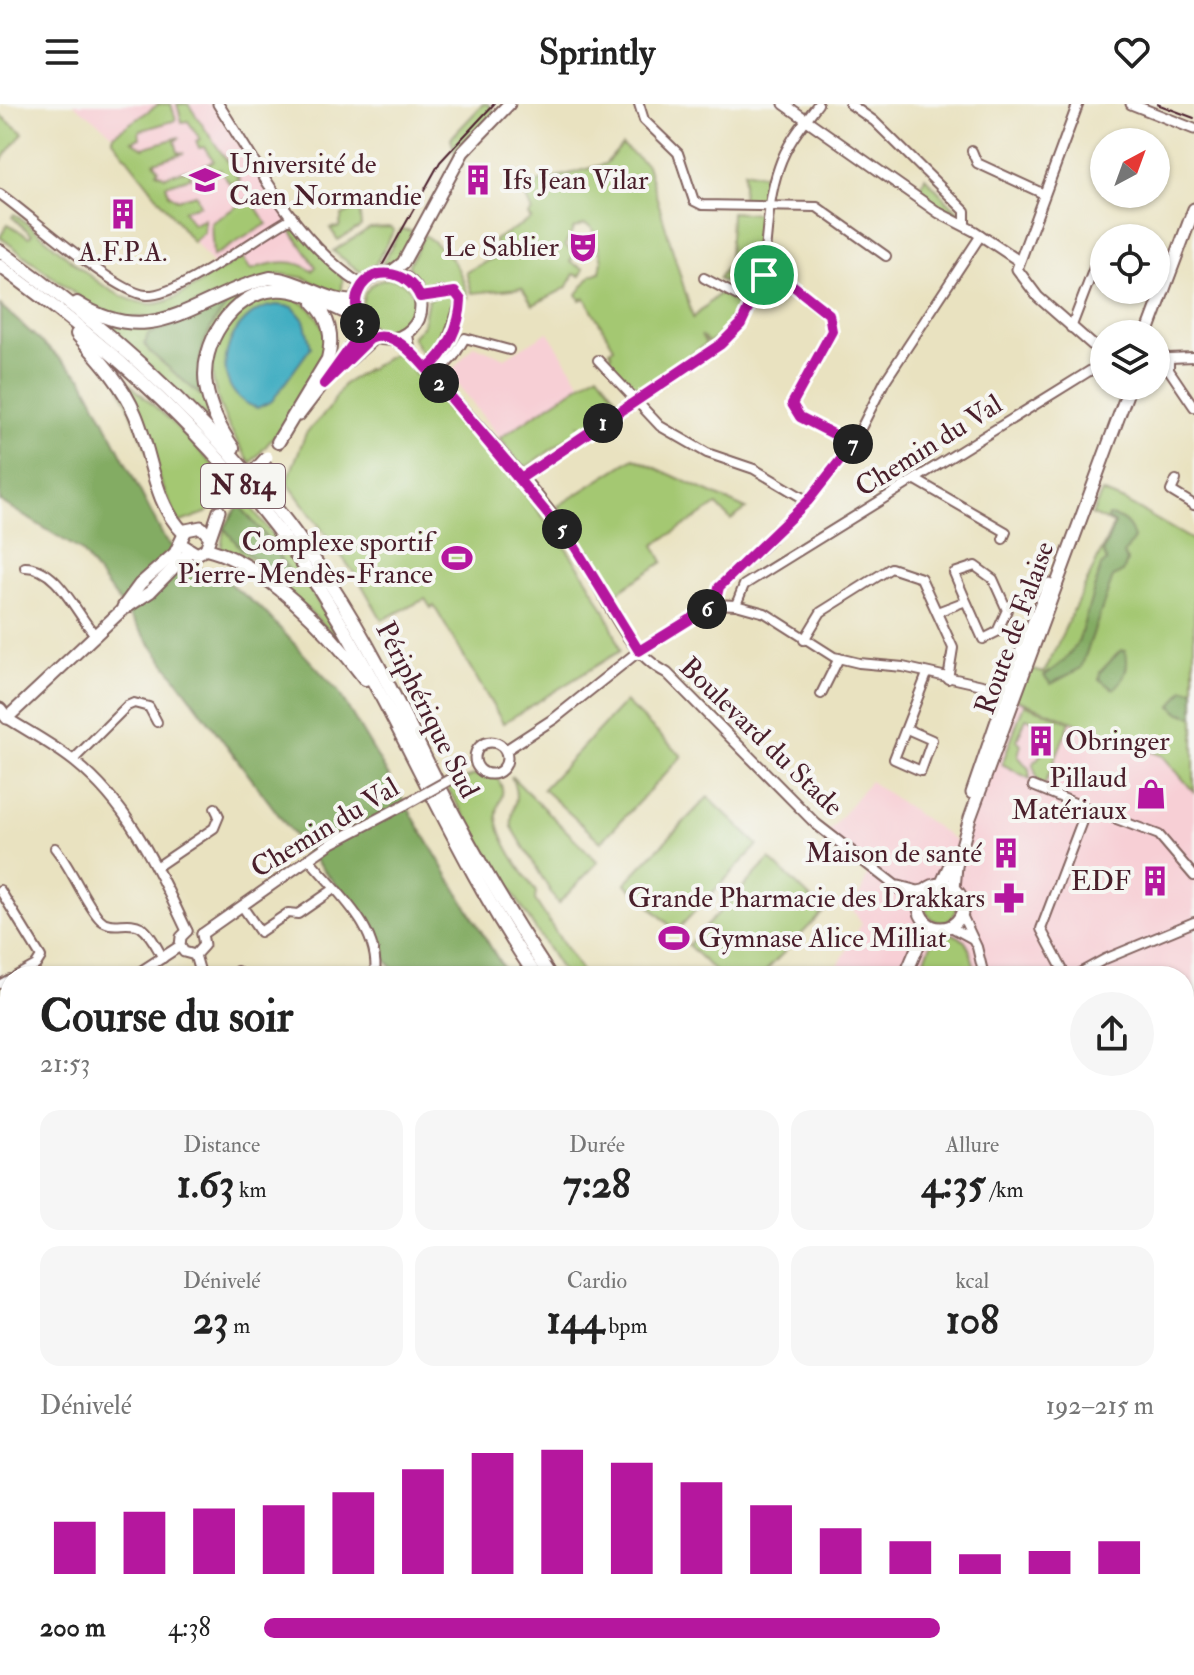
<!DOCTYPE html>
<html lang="fr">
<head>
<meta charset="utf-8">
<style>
  :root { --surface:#fff; --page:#f6f6f6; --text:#222; --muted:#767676; --accent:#b5179e }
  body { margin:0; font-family:"IM FELL Double Pica",serif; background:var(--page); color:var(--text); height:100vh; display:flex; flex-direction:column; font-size:30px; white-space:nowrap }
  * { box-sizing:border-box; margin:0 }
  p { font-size:26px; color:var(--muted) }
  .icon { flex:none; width:44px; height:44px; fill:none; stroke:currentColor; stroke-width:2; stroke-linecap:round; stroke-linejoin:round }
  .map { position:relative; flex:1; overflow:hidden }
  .drawer { position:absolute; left:0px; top:862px; width:1194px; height:710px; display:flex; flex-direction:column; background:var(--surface); border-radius:32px 32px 0 0; box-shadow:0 2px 6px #0004 }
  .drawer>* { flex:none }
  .needle { width:52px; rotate:41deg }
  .fabs { position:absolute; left:1090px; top:24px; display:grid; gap:16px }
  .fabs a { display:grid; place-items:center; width:80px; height:80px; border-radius:50%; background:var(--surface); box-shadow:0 2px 6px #0004; font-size:40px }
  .pin { position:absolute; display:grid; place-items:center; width:68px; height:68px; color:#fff; margin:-34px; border:4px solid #fff; border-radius:50%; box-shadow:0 2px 8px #0007 }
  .km { position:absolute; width:40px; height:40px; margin:-20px; border-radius:50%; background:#222; color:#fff; font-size:22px; line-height:40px; text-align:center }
  .round { display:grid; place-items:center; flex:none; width:84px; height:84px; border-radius:42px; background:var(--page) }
  .summary { display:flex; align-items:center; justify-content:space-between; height:136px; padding:0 40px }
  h1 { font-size:44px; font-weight:800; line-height:60px }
  .figures { display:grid; grid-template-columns:repeat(3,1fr); gap:12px; height:136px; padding:8px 40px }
  .figures div { display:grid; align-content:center; border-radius:20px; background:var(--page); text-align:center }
  .figures b { font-size:40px; font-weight:800 }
  .figures small { font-size:22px; font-weight:400 }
  .figures p { font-size:22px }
  .chart { height:224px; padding:16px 40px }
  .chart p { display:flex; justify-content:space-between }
  .chart svg { width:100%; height:144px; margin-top:8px; stroke:var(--accent); stroke-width:6 }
  ul { padding:0 40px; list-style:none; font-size:26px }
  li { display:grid; grid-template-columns:128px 96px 1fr; align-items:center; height:60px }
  li i { height:20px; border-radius:10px; background:var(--accent) }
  header { display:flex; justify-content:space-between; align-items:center; height:104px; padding:0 40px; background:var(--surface); font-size:36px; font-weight:800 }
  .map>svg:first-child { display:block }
</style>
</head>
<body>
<header><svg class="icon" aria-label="menu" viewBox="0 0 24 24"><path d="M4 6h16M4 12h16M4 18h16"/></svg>Sprintly<svg class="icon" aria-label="heart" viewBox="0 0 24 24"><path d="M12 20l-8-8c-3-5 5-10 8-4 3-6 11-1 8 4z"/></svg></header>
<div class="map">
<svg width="1194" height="1571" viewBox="0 0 1194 1571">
  <rect width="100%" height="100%" fill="#f6f6f2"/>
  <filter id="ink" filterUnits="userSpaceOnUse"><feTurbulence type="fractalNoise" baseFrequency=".0125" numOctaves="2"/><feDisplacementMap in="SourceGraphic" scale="16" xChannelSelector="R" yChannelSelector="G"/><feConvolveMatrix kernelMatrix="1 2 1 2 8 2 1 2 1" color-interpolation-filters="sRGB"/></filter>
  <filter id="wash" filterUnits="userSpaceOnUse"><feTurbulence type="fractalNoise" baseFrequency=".006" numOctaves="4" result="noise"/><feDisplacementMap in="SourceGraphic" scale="32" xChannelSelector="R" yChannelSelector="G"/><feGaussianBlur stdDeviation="1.8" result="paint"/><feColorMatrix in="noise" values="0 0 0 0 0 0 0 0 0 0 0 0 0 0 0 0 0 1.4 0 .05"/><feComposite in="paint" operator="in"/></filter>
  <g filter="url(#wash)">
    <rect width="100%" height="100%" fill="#e9e2c0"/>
    <g fill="#f7cfd5">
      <path d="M74 0H211L320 159 311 168 304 161 275 159 226 178 109 27Z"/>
      <path d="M548 228 581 280 500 334 449 270 474 241 505 254Z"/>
      <path d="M1012 594 1163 652 1194 688V883L1184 886V872H832L862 819 853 807 868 770 822 736 870 677 959 739Z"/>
      <path d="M1184 1088 1194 1097V1151L1184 1160Z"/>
      <path d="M291 1562H622L628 1571H299Z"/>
    </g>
    <g fill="#d2bdc8">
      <path d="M1194 1151V1430L1184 1423V1160Z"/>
      <path d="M1184 1504 1194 1507V1571H676L679 1562H1184Z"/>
      <path d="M10 1519V1562H167L175 1571H0V1528Z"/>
    </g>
    <g fill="#a4c872" stroke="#77744e" stroke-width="2">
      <path d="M159 0H171L176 16 139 27 140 34 132 37 143 44 180 33 175 37 178 48 184 49 154 58 159 65 157 68 165 72 189 65 191 73 166 81 169 90 177 95 196 90 200 101 183 106 193 121 204 115V128L193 138 113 36V31Z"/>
      <path d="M177 0H188L240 76 230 80 220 65 206 69 204 61 214 57 204 43 199 44 196 37 200 35 188 17 182 18Z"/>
      <path d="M483 0H488L495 10 455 51 451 34Z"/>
      <path d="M0 11 23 29 0 58Z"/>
      <path d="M622 41 647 61 693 214 720 189 742 202 729 222 709 239 701 231 706 240 638 286 605 255 612 251 610 246 614 243 585 194 580 196 577 190 592 171 600 168 602 156 592 124 585 120 574 124 565 141 574 150 570 158 584 165 580 172 574 170 566 184 533 201 522 184 472 189 466 168 501 150 494 136 531 115 528 111 532 107 521 83 605 60Z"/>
      <path d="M744 67 769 72 762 96 742 97Z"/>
      <path d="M925 73 958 108 955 111 918 89Z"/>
      <path d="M250 94 267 120 213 152 211 119Z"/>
      <path d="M359 103 361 122 338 136 330 124 339 123 342 112Z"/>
      <path d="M731 108 764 110 754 178 747 189 718 175 729 159Z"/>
      <path d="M14 110C53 134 104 199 152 200 169 200 187 187 202 178L199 173 217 162 220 167 242 153 251 166C271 158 294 153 312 167L316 163 291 126 298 125 343 174 341 193 305 174 281 170 162 213 123 214 88 200 0 133 8 120 29 133 32 130 12 113Z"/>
      <path d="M390 123 394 126 374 163 362 169 333 147 370 124Z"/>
      <path d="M401 125 415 127 397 160H382Z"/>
      <path d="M424 131C449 147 462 165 468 193L451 183 425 189 411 170 409 160Z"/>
      <circle cx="389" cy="202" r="27"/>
      <path d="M277 178 308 190H251L205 250 214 320 105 221 158 222 249 184Z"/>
      <path d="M444 190 450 191 457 199 442 244 427 258 412 233 423 221 428 195Z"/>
      <path d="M273 192C290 192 305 196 316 211 324 221 328 239 325 252 319 277 270 339 251 359 210 300 181 222 273 192Z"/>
      <path d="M397 248 463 324 469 321C515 379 603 476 620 547L503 619 434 502 431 504 425 495 382 516 359 476 287 378 306 329 328 306 344 280Z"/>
      <path d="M113 265 170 316 232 381 206 409 178 419Z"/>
      <path d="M598 269 619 297 610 300 611 305 585 323 579 321 581 325 528 362H521L500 334Z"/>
      <path d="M634 354 746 405 731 416 717 401 654 441 663 458 614 490 558 402Z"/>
      <path d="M1102 388 1124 397 1194 437V688L1163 652 1012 594 1022 563 1044 569 1114 420 1092 411Z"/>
      <path d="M245 395 292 457 343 539 255 457 221 445 224 424C244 448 271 460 294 482L299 479 239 401Z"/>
      <path d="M625 598 682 652 601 738 543 685Z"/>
      <path d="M1024 600 1070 618 1045 680 1038 678 1033 660 1042 649 1050 622 1026 614 1017 636 1021 640 1018 652 1029 665 1030 675 1002 660Z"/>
      <path d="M474 671 497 674C510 692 495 697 497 714 501 741 522 766 536 788L535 796 584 872H565L447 684Z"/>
      <path d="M511 672 598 758 558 800 512 723C509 702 523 701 511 672Z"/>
      <path d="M708 693 758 741 676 827 625 779Z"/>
      <path d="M770 755 824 807 761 872H720L688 841Z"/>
      <circle cx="941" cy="802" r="16"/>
      <path d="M949 829C971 833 972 853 976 872H918L931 840Z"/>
      <path d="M828 1562 853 1566 854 1562H905L904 1571H826Z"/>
    </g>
    <g fill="#83ac64" stroke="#666648" stroke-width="2">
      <path d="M236 192C206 221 195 250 200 291L149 247 145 240 148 230 181 219Z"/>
      <path d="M0 201 83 275 164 434 190 462 216 469 263 506 338 587 508 872H401L386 857 375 824 302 742 80 446 0 397Z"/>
      <path d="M239 401 268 435 299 483 242 446 224 424Z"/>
      <path d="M1108 412C1123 413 1131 421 1134 435L1124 450 1127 457 1123 468 1113 473 1081 564 1051 580 1044 572 1064 557 1078 539 1101 462 1107 457 1103 448 1115 419 1107 416Z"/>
      <path d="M1121 546 1125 547C1130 560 1125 577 1113 585L1099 575 1100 568Z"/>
      <path d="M1184 585 1194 586V613L1178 608 1172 602Z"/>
    </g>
    <path fill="#43aec2" stroke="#466676" stroke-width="2" d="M276 201 293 203 304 216 311 243 272 297 257 304C201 285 227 206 276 201Z"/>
  </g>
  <g filter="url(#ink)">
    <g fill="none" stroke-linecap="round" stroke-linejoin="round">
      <g stroke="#82635f" stroke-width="12">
        <g id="minor">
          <path d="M639 0 644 16 678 49 694 97 702 101 817 103 886 152"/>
          <path d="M850 0 874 17 965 107V122"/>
          <path d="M972 47 977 59 1044 90"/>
          <path d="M0 90C30 111 116 189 146 191 179 193 260 130 293 113"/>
          <path d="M764 171 791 180 829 210 832 227 792 300 800 313 853 340"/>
          <path d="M704 174 751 199"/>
          <path d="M420 193C435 189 450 182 461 196L442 253 427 265"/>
          <path d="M1071 224 1099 151"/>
          <path d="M1156 250 1169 254 1194 253"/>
          <path d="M1169 254V266L1194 303"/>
          <path d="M598 256 660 322 707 349 754 365 808 397"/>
          <path d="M434 273 454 252 465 234 509 246"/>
          <path d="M521 374 721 240C781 185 756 129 779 63 787 39 803 20 818 0"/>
          <path d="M916 376 1006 428 1003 435"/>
          <path d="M1176 376 1171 387 1194 401"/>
          <path d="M25 463C58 463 76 510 96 532"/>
          <path d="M715 500 719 483 767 439 838 361 853 340 885 277 981 131"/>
          <path d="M736 501 765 509 834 553 859 559 903 563 991 583 1003 578 1011 567"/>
          <path d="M937 508 966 497 983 535 997 528 1007 506 993 475 975 462 954 469 966 497"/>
          <path d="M804 536 821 508 891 464 921 474 953 544 948 575"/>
          <path d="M639 547 715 500 736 501 744 481 1104 258"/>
          <path d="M821 590 839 554"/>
          <path d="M907 625 932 636 921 667 894 655 927 570"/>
          <path d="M73 656 127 602 134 599 149 603 157 618"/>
          <path d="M1033 682 1087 704"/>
          <path d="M55 744C72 765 83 795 99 814 110 827 128 815 141 823 151 830 157 844 163 854"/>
          <path d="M309 755C337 789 381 824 375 872"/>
          <path d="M158 762 214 724 219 712 215 704"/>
          <path d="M0 786 41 853 36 861 16 872"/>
          <path d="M242 802 260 828 288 809 298 810 334 785"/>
          <path d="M961 809 977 843 984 872"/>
          <path d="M949 822 973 835"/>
          <path d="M237 872V867"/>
          <path d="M1066 872 1041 825 1087 704 1159 731 1194 772"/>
          <path d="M1074 872 1105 855 1194 818"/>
          <path d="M1 880 10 875"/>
          <path d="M1184 932 1194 935"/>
          <path d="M0 955 10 971"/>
          <path d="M1184 994 1194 991"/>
          <path d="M0 1013 9 1029"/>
          <path d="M1184 1040 1194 1032"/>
          <path d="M1184 1076 1194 1086"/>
          <path d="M0 1090 10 1084"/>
          <path d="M0 1232 10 1243"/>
          <path d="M0 1290 10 1275"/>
          <path d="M0 1471 10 1475"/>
          <path d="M208 1562 230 1571"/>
          <path d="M1076 1562 1085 1571"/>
          <path d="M1110 1562 1117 1571"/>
          <path d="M106 1571 111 1562"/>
          <path d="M814 1571 816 1562"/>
          <path d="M967 1571V1562"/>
        </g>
      </g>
      <g stroke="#82635f" stroke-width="13">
        <g id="tertiary">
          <path d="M218 0C259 63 297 140 362 181"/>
          <path d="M784 0 939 109 974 127 1019 157"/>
          <path d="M1078 0 1017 165 1038 193 1104 251"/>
          <path d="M1131 0 1194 25"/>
          <path d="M407 228 410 246"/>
          <path d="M391 234 410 246C466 310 527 372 575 442 603 483 622 546 667 569L816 720 919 800"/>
          <path d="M7 614C29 628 54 641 75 658 131 703 157 764 187 827"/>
          <circle cx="491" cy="654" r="16"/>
          <path d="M506 646 555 614 639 547"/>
          <path d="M899 782 918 787 928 785"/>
          <path d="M187 827 181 833 180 842 184 848 195 851"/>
          <path d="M202 830 330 740 406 700"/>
          <path d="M195 851 204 841 202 830"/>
          <path d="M195 851 201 872"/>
          <path d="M134 872 180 842"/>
          <path d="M0 950 10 945"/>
          <path d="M0 1402 10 1397"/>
          <path d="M276 1562 291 1571"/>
          <path d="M255 1571 265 1562"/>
        </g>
      </g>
      <g stroke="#82635f" stroke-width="15">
        <g id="secondary">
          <path d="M390 169 403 159 463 48 509 0"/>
          <circle cx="388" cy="202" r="33"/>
          <path d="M1147 230 1194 105"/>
          <path d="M348 257 376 232"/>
          <path d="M299 311 358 234 360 219"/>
          <path d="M184 442 197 450 206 445 219 407"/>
          <path d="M123 503 140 480 175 449 186 426 201 423 209 432"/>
          <path d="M0 605 7 614 121 507 150 488 189 448"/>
          <path d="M972 689 1017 558 1049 480"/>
          <circle cx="941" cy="802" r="22"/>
          <path d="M941 781 952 756"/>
          <path d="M954 785 956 762 970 714 1130 282"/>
          <path d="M905 872 924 828 925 817"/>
        </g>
      </g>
      <g stroke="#82635f" stroke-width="16">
        <g id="trunk">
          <path d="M0 147C127 238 246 349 331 481 379 554 414 634 454 711 483 766 516 820 550 872"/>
          <path d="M0 162C133 258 256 376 340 518 409 634 459 760 536 872"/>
          <path d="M77 199C156 249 196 191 270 174 300 175 330 201 356 197"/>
          <path d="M77 230C99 255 122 279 135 310 152 349 153 399 184 429"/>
          <path d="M278 338 328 255C333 234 330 214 314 199"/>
          <path d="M233 344C220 325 210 305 206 282 199 241 232 189 275 186 304 184 332 204 357 213"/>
          <path d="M206 445C265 459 329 527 365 575"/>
          <path d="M1184 1437 1194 1444"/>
          <path d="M1184 1449 1194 1456"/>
          <path d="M642 1571 645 1562"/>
          <path d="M659 1571 662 1562"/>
        </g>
      </g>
      <use href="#minor" stroke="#fff" stroke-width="8"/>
      <use href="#tertiary" stroke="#fff" stroke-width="9"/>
      <use href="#secondary" stroke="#fff" stroke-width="11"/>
      <use href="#trunk" stroke="#fff" stroke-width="12"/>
      <g stroke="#4a1f2b" stroke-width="2">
        <path d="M1157 0 1194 14"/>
        <path d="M383 160 440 58 494 0"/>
      </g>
      <g stroke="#82635f" stroke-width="13" stroke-linecap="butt">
        <path id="tertiary-bridge" d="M406 700 458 671"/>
      </g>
      <g stroke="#82635f" stroke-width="15" stroke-linecap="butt">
        <path id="secondary-bridge" d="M228 396 267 353"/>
      </g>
      <use href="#tertiary-bridge" stroke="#fff" stroke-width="9"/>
      <use href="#secondary-bridge" stroke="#fff" stroke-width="11"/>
    </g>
  </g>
  <g fill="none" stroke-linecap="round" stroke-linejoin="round" filter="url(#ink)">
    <g stroke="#fff" stroke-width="16">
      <path id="route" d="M764 171 741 220 721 240 521 374 434 273C419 257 395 223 370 235L324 280 360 230C362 216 353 206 357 192 367 159 408 165 420 193L455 188 461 196C460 222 447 249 427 265L575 443 639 547 715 500 719 483 808 397 853 340 800 313 792 300 832 227 829 210 791 180 764 171"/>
    </g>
    <use href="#route" stroke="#b5179e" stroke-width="10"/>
  </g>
  <defs>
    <g id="university-bare" transform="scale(2.4)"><path d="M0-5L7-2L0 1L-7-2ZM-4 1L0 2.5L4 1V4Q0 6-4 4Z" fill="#b5179e" stroke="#f6f6f2" stroke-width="2.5" paint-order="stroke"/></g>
    <g id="building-bare" transform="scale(2.4)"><path d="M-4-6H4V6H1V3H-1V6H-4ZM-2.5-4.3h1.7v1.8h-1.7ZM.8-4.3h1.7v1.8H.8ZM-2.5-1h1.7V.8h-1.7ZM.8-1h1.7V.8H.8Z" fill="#b5179e" stroke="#f6f6f2" stroke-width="2.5" paint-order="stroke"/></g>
    <g id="theatre-bare" transform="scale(2.4)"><path d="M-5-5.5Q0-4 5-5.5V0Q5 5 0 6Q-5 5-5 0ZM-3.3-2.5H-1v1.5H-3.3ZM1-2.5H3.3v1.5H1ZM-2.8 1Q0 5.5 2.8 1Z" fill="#b5179e" stroke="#f6f6f2" stroke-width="2.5" paint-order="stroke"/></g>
    <g id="stadium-bare" transform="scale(2.4)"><path d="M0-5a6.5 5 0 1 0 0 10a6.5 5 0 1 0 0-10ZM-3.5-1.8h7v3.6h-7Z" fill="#b5179e" stroke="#f6f6f2" stroke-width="2.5" paint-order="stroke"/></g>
    <g id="shop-bare" transform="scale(2.4)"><path d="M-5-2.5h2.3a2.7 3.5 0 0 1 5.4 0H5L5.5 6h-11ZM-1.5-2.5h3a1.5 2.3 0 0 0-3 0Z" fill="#b5179e" stroke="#f6f6f2" stroke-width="2.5" paint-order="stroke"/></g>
    <g id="pharmacy-bare" transform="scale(2.4)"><path d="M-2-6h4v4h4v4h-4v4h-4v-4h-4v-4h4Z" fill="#b5179e" stroke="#f6f6f2" stroke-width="2.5" paint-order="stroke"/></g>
  </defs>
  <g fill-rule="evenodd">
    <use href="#university-bare" x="205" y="76"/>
    <use href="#building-bare" x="478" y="76"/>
    <use href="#building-bare" x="123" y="110"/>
    <use href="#theatre-bare" x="583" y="143"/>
    <use href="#stadium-bare" x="457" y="454"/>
    <use href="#building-bare" x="1041" y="637"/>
    <use href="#shop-bare" x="1151" y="690"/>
    <use href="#building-bare" x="1006" y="749"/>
    <use href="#building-bare" x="1155" y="777"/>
    <use href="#pharmacy-bare" x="1009" y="794"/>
    <use href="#stadium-bare" x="674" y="834"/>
  </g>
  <g text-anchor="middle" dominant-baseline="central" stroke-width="8" stroke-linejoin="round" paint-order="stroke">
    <rect fill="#f6f6f2" stroke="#7e6067" stroke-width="2" x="201" y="360" width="84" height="44" rx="6"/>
    <g font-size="26" font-weight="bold" fill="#4a1f2b">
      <text x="243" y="382">N 814</text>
    </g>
    <g font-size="28" fill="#4a1f2b" stroke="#f6f6f2" text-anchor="end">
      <text x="229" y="60" text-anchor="start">Université de<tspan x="229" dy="32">Caen Normandie</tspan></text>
      <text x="502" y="76" text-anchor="start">Ifs Jean Vilar</text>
      <text x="559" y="143">Le Sablier</text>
      <text x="123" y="148" text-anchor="middle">A.F.P.A.</text>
      <text x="433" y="438">Complexe sportif<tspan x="433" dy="32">Pierre-Mendès-France</tspan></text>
      <text x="1065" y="637" text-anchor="start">Obringer</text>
      <text x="1127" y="674">Pillaud<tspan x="1127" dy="32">Matériaux</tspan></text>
      <text x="982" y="749">Maison de santé</text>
      <text x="1131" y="777">EDF</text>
      <text x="985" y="794">Grande Pharmacie des Drakkars</text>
      <text x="698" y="834" text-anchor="start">Gymnase Alice Milliat</text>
    </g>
    <g font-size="28" fill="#4a1f2b" stroke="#f6f6f2">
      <text transform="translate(929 342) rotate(-32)">Chemin du Val</text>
      <text transform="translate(1015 524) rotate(-70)">Route de Falaise</text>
      <text transform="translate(427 606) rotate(63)">Périphérique Sud</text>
      <text transform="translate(761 633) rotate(44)">Boulevard du Stade</text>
      <text transform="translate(325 724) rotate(-31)">Chemin du Val</text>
    </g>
  </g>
</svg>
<div class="fabs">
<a><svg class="needle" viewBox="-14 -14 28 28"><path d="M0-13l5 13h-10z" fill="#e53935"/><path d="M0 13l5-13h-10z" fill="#767676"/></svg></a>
<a><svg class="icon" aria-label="locate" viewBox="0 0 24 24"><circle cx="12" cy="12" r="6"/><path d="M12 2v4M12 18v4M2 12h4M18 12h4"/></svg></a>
<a><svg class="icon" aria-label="layers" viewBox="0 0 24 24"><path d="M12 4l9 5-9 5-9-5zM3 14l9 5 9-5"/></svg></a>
</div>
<div class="pin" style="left:764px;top:171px;background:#1e9e55"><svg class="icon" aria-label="arrive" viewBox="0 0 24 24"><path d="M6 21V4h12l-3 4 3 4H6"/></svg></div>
<b class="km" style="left:603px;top:319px">1</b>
<b class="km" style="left:439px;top:279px">2</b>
<b class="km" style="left:360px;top:219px">3</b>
<b class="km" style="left:562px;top:425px">5</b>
<b class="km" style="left:707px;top:505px">6</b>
<b class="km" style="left:853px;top:340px">7</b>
<section class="drawer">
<div class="summary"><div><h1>Course du soir</h1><p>21:53</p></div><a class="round"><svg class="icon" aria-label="share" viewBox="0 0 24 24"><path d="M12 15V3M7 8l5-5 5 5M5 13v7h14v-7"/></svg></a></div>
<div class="figures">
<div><p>Distance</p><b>1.63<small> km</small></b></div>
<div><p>Durée</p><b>7:28</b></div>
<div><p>Allure</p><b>4:35<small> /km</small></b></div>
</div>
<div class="figures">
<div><p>Dénivelé</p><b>23<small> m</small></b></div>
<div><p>Cardio</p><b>144<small> bpm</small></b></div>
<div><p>kcal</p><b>108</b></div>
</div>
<div class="chart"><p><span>Dénivelé</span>192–215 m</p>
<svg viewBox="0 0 160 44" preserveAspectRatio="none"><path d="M5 44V28M15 44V25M25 44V24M35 44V23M45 44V19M55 44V12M65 44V7M75 44V6M85 44V10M95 44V16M105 44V23M115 44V30M125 44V34M135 44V38M145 44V37M155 44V34"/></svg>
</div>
<ul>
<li><b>200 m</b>4:38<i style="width:76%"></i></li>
</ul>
</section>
</div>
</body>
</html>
